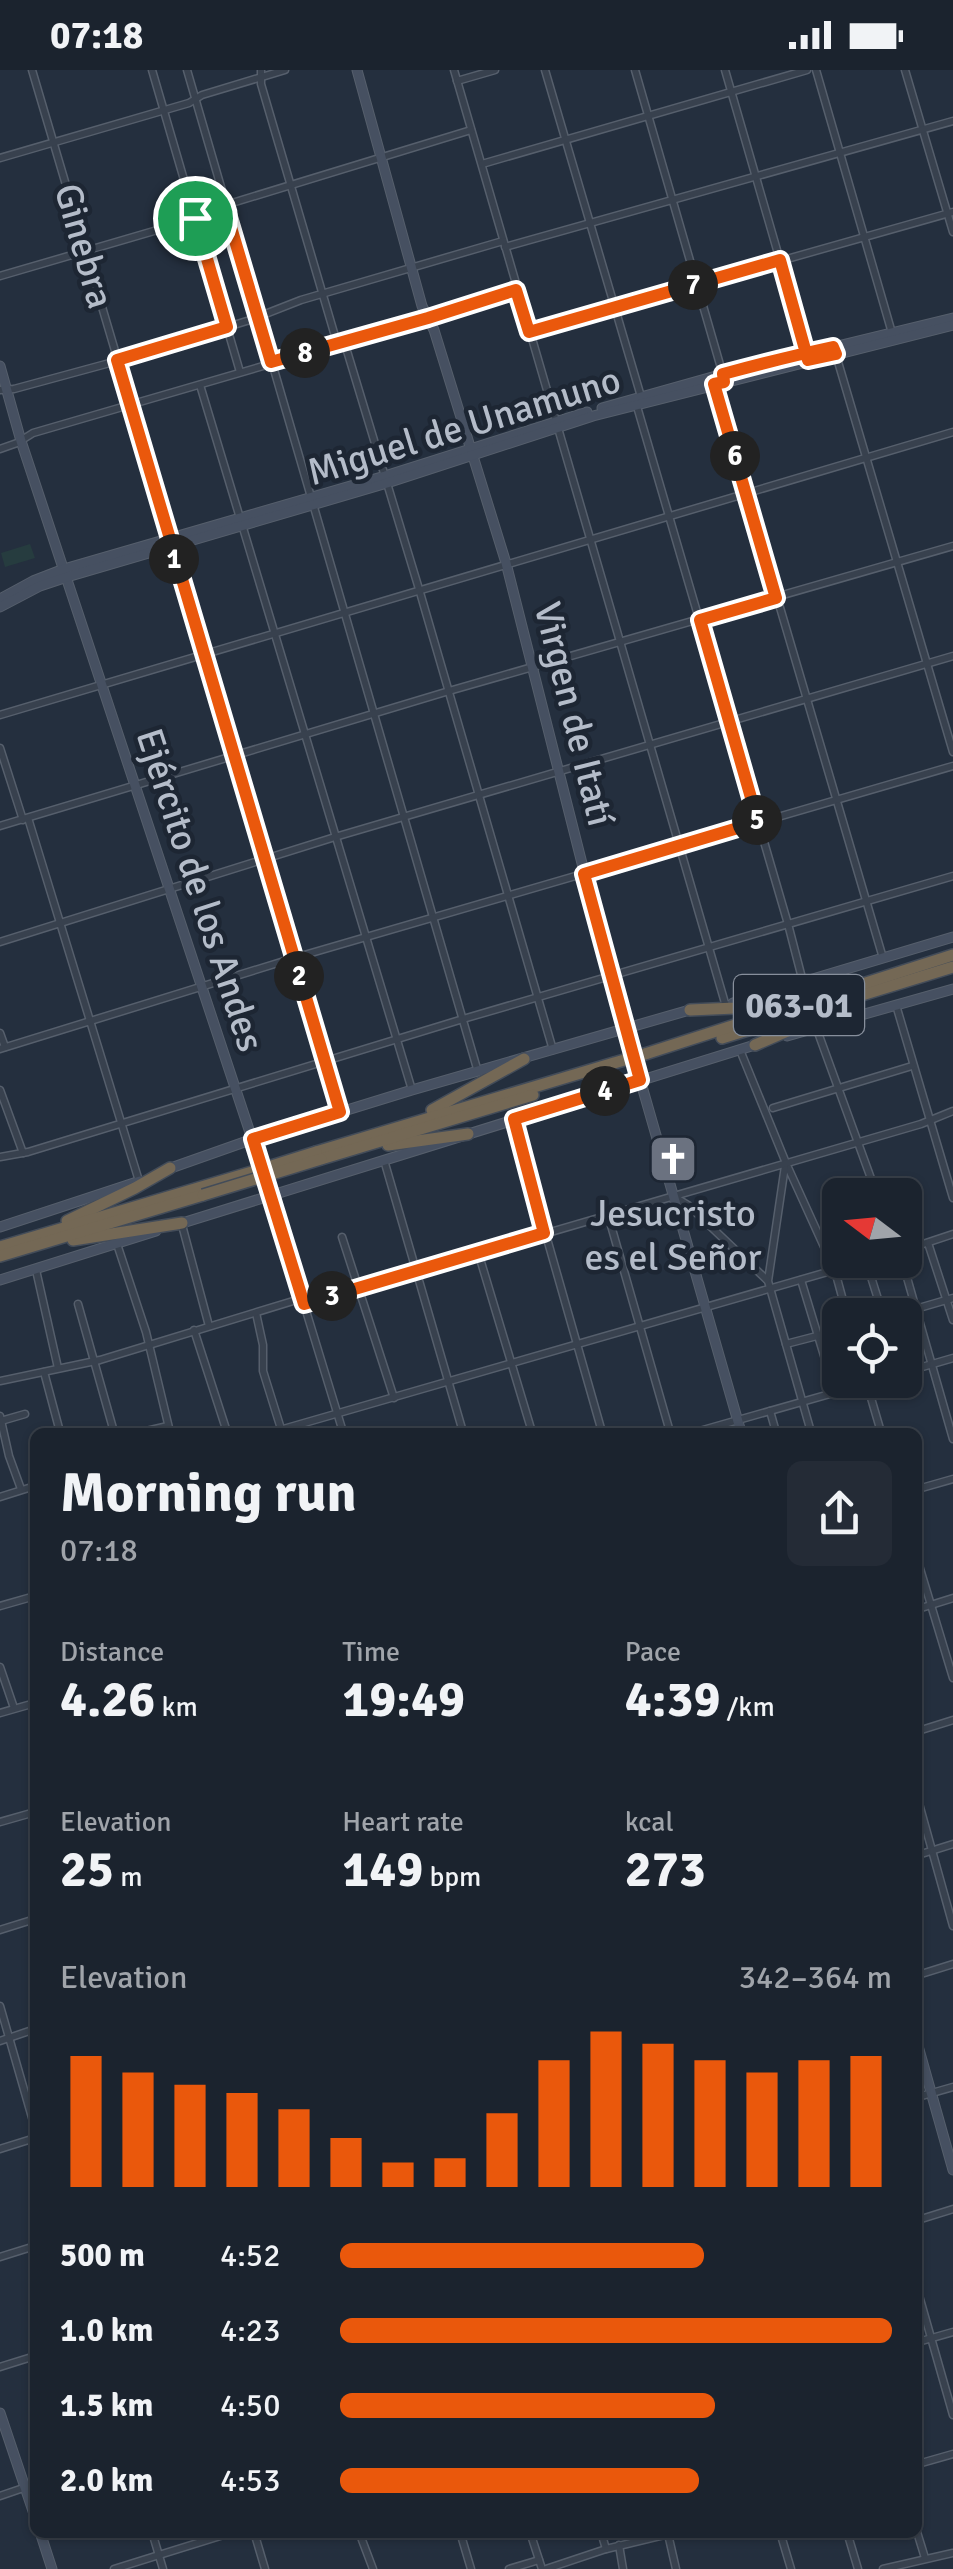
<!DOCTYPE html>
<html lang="en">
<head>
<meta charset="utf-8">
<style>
  :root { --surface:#1b232e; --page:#242b36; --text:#f1f3f6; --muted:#a0a4aa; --line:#39404a; --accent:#ea580c }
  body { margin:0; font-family:Signika,sans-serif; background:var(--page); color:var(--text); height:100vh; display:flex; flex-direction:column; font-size:38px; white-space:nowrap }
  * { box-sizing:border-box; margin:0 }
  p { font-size:32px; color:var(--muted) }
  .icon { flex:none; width:55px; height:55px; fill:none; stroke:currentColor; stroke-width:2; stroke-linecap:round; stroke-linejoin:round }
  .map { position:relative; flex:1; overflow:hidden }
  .panel { position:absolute; left:30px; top:1358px; width:892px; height:1110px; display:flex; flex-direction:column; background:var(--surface); border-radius:15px; box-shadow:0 2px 8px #0004,0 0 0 2px var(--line) }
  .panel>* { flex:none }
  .needle { width:65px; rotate:286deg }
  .fabs { position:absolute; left:822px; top:1108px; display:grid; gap:20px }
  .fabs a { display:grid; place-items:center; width:100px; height:100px; border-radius:15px; background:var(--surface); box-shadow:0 2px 8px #0004,0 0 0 2px var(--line); font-size:50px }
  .pin { position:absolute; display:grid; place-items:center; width:85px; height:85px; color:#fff; margin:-42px; border:5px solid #fff; border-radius:50%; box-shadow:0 2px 10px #0007 }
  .km { position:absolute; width:50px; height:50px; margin:-25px; border-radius:50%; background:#222; color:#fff; font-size:28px; line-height:50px; text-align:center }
  .round { display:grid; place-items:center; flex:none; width:105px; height:105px; border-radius:15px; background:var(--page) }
  .summary { display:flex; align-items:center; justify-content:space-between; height:170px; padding:0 30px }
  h1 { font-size:55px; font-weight:800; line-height:75px }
  .figures { display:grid; grid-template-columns:repeat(3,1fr); gap:15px; height:170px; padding:10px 30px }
  .figures div { display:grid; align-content:center }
  .figures b { font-size:50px; font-weight:800 }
  .figures small { font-size:28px; font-weight:400 }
  .figures p { font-size:28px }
  .chart { height:280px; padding:20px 30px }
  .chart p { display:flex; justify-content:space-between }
  .chart svg { width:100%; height:180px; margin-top:10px; stroke:var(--accent); stroke-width:6 }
  ul { padding:0 30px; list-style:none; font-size:32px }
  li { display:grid; grid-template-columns:160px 120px 1fr; align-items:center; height:75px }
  li i { height:25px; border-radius:12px; background:var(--accent) }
  .status { display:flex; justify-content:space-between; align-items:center; height:70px; padding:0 50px; background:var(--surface); direction:ltr }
  .status svg { height:28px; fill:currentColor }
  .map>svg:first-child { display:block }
</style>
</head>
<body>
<div class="status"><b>07:18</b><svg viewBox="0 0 49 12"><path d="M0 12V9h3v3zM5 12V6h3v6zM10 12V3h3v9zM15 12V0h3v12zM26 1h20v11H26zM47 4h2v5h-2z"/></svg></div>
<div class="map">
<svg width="953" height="2499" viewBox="0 0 953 2499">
  <rect width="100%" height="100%" fill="#242f3e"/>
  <path fill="#263c3f" d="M30 474 35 488 5 497 1 483Z"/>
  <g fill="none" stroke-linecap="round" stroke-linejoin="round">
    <g stroke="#565f6c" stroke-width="9">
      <g id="street">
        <path d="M32 0 340 1042"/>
        <path d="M152 0 240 302"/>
        <path d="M187 0 478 1002"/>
        <path d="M261 0V14L337 273"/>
        <path d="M454 0 725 933"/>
        <path d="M545 0 642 330"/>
        <path d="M635 0 723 305"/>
        <path d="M725 0 807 284"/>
        <path d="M816 0 892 263"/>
        <path d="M905 0 953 162"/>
        <path d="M457 11 495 0"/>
        <path d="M0 88 189 33 202 25 285 0"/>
        <path d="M482 94 807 0"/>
        <path d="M505 177 953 51"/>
        <path d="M0 206 195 149 232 133 471 60"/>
        <path d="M529 262 953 142"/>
        <path d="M344 271 419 519 553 980"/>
        <path d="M836 285 953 682"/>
        <path d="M714 313 883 888"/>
        <path d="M200 315 412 1020"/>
        <path d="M0 320 14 319 117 291 250 250 301 230 503 171"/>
        <path d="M636 333 788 854 803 912"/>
        <path d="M0 379 17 373 33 363 428 248 516 220"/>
        <path d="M0 645 953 362"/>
        <path d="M0 678 23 750"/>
        <path d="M28 748 139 1111"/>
        <path d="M0 756 449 621 953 476"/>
        <path d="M0 872 335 767 953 586"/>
        <path d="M896 935 953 1128"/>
        <path d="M816 957 877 1125"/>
        <path d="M0 963 5 977"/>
        <path d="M0 979 294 888 953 696"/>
        <path d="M740 980 786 1093 835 1201 847 1245"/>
        <path d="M0 1020 23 1083"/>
        <path d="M773 1038 912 996"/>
        <path d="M513 1049 602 1362"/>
        <path d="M0 1087 28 1082 463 949 953 806"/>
        <path d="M384 1090 463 1362"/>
        <path d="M785 1096 768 1211 811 1362"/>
        <path d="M271 1126 343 1362"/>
        <path d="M673 1126 688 1135 767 1210"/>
        <path d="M608 1145 670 1362"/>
        <path d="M182 1155 209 1256"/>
        <path d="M342 1167 394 1328"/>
        <path d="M928 1173 953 1250"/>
        <path d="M117 1174 146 1262 170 1362"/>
        <path d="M905 1180 953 1164"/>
        <path d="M478 1182 532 1362"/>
        <path d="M902 1190 953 1369"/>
        <path d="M866 1191 883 1245"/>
        <path d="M36 1200 58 1298"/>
        <path d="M801 1210 835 1322"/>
        <path d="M78 1234 114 1362"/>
        <path d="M304 1234 921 1054 953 1041"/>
        <path d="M256 1243 263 1275V1301L282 1362"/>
        <path d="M895 1245 953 1228"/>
        <path d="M194 1260 227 1362"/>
        <path d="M786 1274 840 1260"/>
        <path d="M44 1302 60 1362"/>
        <path d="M905 1302 953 1288"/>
        <path d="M0 1311 100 1290 303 1228"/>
        <path d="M866 1311 881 1362"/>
        <path d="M770 1341 776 1362"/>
        <path d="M0 1346 9 1386 21 1419"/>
        <path d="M1 1351 25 1344"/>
        <path d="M142 1362 168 1356"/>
        <path d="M273 1362 869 1190"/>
        <path d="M696 1362 879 1310"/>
        <path d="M918 1419 953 1409"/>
        <path d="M0 1427 35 1416"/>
        <path d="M918 1492 953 1608"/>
        <path d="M0 1536 35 1526"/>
        <path d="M918 1539 953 1528"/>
        <path d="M0 1597 14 1638"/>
        <path d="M0 1643 35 1633"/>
        <path d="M918 1661 953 1650"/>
        <path d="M918 1730 953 1856"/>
        <path d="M0 1752 35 1742"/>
        <path d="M918 1785 953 1774"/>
        <path d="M0 1860 35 1849"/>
        <path d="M918 1905 953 1894"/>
        <path d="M0 1936 35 2058"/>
        <path d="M0 1971 35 1959"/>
        <path d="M918 2027 953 2017"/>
        <path d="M0 2079 35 2068"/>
        <path d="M918 2150 953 2139"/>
        <path d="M0 2187 35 2176"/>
        <path d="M918 2222 953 2345"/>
        <path d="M918 2272 953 2262"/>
        <path d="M0 2297 35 2286"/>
        <path d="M918 2394 953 2384"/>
        <path d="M0 2426 35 2414"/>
        <path d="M152 2462 163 2499"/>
        <path d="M254 2462 265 2499"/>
        <path d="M359 2462 373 2499"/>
        <path d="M460 2462 471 2499"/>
        <path d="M530 2462 542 2499"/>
        <path d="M601 2462 606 2479"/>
        <path d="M780 2462 791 2499"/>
        <path d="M847 2462 858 2499"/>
        <path d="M917 2462 925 2488"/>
        <path d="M668 2464 676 2499"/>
        <path d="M619 2475 623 2499"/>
        <path d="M114 2499 233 2462"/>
        <path d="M509 2499 539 2490"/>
        <path d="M546 2499 606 2479 677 2462"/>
        <path d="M883 2499 953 2483"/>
      </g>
    </g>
    <g stroke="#565f6c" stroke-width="11">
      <g id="secondary">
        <path d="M357 0 422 236 434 260 506 493 611 908 741 1362"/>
        <path d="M0 296 21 371 271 1126"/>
        <path d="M602 338 723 304 953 248"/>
        <path d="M0 529 33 511 64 499 385 406 587 342"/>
        <path d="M0 537 40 516 67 507 387 413 593 346 953 255"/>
        <path d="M733 933 953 867"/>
        <path d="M787 966 953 919"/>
        <path d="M168 1099 253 1069 412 1020 693 939"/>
        <path d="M176 1155 758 974"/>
        <path d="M0 1157 140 1111"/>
        <path d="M0 1210 156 1161"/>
        <path d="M918 1976 953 2100"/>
        <path d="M0 2343 35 2447"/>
        <path d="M40 2462 52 2499"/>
      </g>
    </g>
    <g stroke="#434c59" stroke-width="14">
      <g id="highway">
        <path d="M690 940 735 938 835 917"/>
        <path d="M722 968 953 897"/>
        <path d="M755 975 834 941"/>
        <path d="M645 984 953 885"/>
        <path d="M432 1040 524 989"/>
        <path d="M388 1075 468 1064"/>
        <path d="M316 1082 614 993"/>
        <path d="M321 1089 533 1025"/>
        <path d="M67 1151 135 1118 170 1098"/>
        <path d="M73 1170 182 1153"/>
        <path d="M0 1177 262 1099"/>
        <path d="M0 1186 203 1125"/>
      </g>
    </g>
    <use href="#street" stroke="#38414e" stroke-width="6"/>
    <use href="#secondary" stroke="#465061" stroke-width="9"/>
    <use href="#highway" stroke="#746855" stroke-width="11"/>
    <g stroke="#434c59" stroke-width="14" stroke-linecap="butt">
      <g id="highway-bridge">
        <path d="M614 993 645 984"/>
        <path d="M262 1099 316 1082"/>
        <path d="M203 1125 321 1089"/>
      </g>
    </g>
    <use href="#highway-bridge" stroke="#746855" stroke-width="11"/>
  </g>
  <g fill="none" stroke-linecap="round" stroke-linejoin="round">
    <g stroke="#fff" stroke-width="20">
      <path id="route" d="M195 148 227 257 117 290 340 1042 253 1069 304 1234 544 1163 514 1049 640 1010 584 804 758 752 700 550 776 528 714 314 724 312 723 304C760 294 796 285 833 277L836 284 808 290 806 283 780 190 529 262 516 220 428 248 271 292 225 137 195 148"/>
    </g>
    <use href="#route" stroke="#ea580c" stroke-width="12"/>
  </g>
  <defs>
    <g id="church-square" transform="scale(2.5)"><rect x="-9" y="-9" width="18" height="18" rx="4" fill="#6b7280" stroke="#1d2633"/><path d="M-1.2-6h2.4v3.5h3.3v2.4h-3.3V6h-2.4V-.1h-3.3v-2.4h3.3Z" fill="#fff"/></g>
  </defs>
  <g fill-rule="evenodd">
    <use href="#church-square" x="673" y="1089"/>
  </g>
  <g text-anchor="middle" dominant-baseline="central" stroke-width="9" stroke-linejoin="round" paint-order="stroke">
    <rect fill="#1d2633" stroke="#878f9c" stroke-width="2.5" x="734" y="905" width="130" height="60" rx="8"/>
    <g font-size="35" font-weight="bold" fill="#b4bcc9">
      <text x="799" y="935">063-01</text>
    </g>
    <g font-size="38" fill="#b4bcc9" stroke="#1d2633">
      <text transform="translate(84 176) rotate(74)">Ginebra</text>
      <text transform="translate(464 356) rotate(-17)">Miguel de Unamuno</text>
      <text transform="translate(574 644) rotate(76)">Virgen de Itatí</text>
      <text transform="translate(200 820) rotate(72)">Ejército de los Andes</text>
    </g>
    <g font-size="38" fill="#b4bcc9" stroke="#1d2633">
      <text x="673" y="1143">Jesucristo<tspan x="673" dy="44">es el Señor</tspan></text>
    </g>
  </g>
</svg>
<div class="fabs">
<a><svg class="needle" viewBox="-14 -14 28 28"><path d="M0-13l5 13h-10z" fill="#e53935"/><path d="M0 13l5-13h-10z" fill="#a0a4aa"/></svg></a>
<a><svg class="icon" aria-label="locate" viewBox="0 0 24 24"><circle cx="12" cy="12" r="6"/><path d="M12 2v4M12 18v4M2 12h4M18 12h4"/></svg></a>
</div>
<div class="pin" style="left:195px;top:148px;background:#1e9e55"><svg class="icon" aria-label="arrive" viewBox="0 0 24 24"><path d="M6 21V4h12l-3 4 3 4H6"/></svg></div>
<b class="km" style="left:174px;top:489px">1</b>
<b class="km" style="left:299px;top:906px">2</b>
<b class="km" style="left:332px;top:1226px">3</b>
<b class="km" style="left:605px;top:1021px">4</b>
<b class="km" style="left:757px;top:750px">5</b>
<b class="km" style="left:735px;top:386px">6</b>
<b class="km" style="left:693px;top:215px">7</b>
<b class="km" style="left:305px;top:283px">8</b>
<section class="panel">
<div class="summary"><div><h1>Morning run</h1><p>07:18</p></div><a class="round"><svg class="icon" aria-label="share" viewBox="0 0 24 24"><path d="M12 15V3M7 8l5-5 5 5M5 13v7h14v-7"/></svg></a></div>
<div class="figures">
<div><p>Distance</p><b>4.26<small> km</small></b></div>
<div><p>Time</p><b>19:49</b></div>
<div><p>Pace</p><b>4:39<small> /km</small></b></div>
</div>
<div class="figures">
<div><p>Elevation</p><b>25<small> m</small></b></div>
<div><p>Heart rate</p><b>149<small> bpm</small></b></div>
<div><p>kcal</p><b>273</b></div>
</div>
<div class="chart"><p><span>Elevation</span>342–364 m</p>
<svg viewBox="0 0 160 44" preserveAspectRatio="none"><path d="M5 44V12M15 44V16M25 44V19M35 44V21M45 44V25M55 44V32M65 44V38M75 44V37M85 44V26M95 44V13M105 44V6M115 44V9M125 44V13M135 44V16M145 44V13M155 44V12"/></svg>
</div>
<ul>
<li><b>500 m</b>4:52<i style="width:66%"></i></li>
<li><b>1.0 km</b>4:23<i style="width:100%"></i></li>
<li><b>1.5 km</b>4:50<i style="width:68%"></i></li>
<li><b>2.0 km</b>4:53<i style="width:65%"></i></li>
</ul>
</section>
</div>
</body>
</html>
